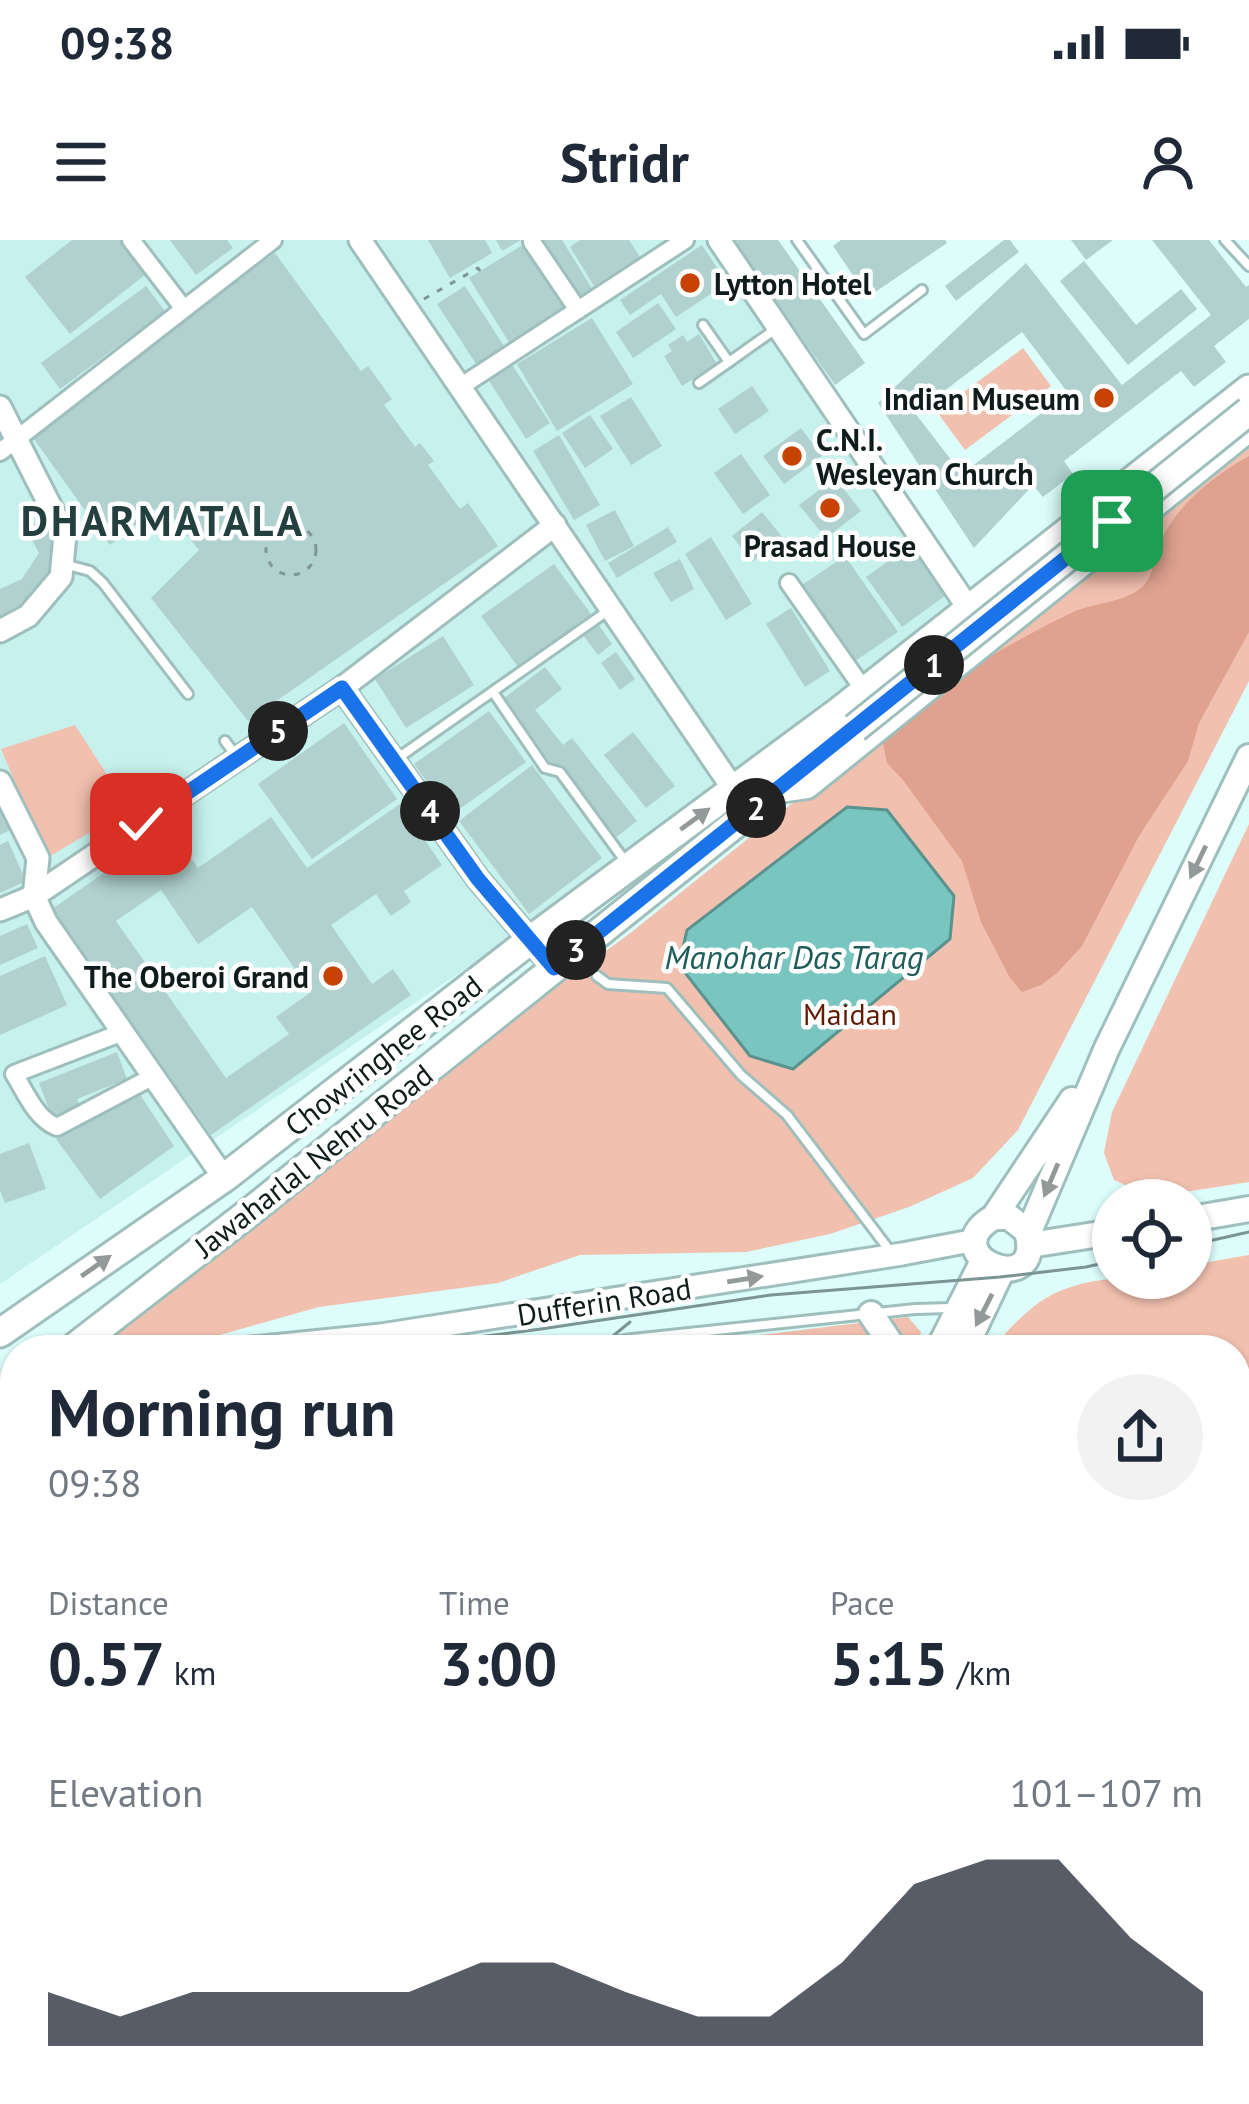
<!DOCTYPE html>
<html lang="en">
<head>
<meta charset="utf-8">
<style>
  :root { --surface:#fff; --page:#f2f2f3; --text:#1f2937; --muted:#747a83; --accent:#111827 }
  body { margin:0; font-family:"PT Sans",sans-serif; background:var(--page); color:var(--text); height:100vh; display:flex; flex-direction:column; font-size:45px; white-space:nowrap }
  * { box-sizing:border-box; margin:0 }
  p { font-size:39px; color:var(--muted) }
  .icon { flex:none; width:66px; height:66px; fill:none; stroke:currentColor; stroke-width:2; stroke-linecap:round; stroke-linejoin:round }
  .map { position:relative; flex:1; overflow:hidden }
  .side { position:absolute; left:0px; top:1095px; width:1251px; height:771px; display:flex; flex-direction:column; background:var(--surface); border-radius:48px 48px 0 0; box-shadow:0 3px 9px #0004 }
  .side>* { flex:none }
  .controls { position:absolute; left:1092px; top:939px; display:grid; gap:24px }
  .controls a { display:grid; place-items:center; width:120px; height:120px; border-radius:50%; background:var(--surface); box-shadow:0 3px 9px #0004; font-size:60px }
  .pin { position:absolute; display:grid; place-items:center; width:102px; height:102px; color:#fff; margin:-51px; border-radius:24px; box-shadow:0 6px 18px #0006 }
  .km { position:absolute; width:60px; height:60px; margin:-30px; border-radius:50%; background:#222; color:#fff; font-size:33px; line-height:60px; text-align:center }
  .round { display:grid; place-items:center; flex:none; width:126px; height:126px; border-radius:63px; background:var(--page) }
  .overview { display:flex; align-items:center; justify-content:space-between; height:204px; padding:0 48px }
  h1 { font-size:66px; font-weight:800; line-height:90px }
  .metrics { display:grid; grid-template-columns:repeat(3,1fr); gap:18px; height:204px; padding:12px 48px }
  .metrics div { display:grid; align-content:center }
  .metrics b { font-size:60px; font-weight:800 }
  .metrics small { font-size:33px; font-weight:400 }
  .metrics p { font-size:33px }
  .chart { height:336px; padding:24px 48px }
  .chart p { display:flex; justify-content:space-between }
  .chart svg { width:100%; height:216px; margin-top:12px; fill:var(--accent); opacity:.7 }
  .status { display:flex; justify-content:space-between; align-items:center; height:84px; padding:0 60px; background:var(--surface); direction:ltr }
  .status svg { height:33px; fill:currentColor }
  header { display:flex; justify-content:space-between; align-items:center; height:156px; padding:0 48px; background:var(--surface); font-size:54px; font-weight:800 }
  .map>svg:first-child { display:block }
</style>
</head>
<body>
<div class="status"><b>09:38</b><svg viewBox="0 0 49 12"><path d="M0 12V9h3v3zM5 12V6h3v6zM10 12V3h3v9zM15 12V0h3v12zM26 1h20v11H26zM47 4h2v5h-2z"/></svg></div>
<header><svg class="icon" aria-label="menu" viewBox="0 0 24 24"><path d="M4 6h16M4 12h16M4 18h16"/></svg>Stridr<svg class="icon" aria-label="person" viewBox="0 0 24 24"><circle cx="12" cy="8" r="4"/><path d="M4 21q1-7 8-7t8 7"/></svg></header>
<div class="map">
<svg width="1249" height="1864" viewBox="0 0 1249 1864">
  <rect width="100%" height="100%" fill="#dcfdfa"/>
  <g fill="#c6f1ed">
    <path d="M0 0H353L717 541 536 681 0 1044V215L22 199 0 155Z"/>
    <path d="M369 0H710L955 361 730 533Z"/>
  </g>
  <g fill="#f2c0af">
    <path d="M1023 108 1051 146 965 210 937 172Z"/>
    <path d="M1249 197V441L1018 890 973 938 909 967 830 994 746 1012 580 1015 498 1043 319 1067 166 1110H58L629 694Z"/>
    <path d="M75 485 129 569 47 618 1 509Z"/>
    <path d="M1249 584V942L1152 957 1114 940 1104 913 1112 872Z"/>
    <path d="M1249 1015V1396L1236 1403V1110H994C1002 1095 1013 1085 1025 1074 1071 1031 1133 1038 1191 1038V1025Z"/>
    <path d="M908 1077 921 1092 916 1110H637Z"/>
    <path d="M0 1257 15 1290V1851H271L276 1861 270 1864H0Z"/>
    <path d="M1249 1491V1864H643L652 1851H1236V1497Z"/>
  </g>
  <path fill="#dea28f" d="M1249 216V392L1199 483 1188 521 1139 596 1082 706 1057 733 1041 745 1022 752 1010 738 981 682 962 621 903 540 887 523 880 489C939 446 1005 405 1071 373 1092 363 1123 363 1141 348 1155 336 1154 314 1162 298 1180 262 1215 235 1249 216Z"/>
  <path fill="#79c5c0" stroke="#5a928e" stroke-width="3" d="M847 567 887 570 954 656 950 699 793 829 750 816 679 725 687 690Z"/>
  <g fill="#b1d1ce" fill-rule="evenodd">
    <path d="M72 0H119L146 34 70 94 25 37Z"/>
    <path d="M170 0H227L233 8 196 35Z"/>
    <path d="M428 0H485L492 13 450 38Z"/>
    <path d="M496 0H521L502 11Z"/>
    <path d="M536 0H562L593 50 574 62Z"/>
    <path d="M580 0H629L640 17 594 46 570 7Z"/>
    <path d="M732 0H778L865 123 835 145Z"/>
    <path d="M841 0H945L947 3 868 57 833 6Z"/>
    <path d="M1004 0H1010L1019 12 956 61 945 46Z"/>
    <path d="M1071 0H1113L1086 20Z"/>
    <path d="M1152 0H1209L1246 47 1249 45V79L1214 106 1226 122 1194 147 1181 131 1064 221 1073 234 1043 257 1033 245 974 308 878 163 1026 23 1122 145 1211 75ZM1022 92 1068 153 962 234 915 173Z"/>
    <path d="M526 3 567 69 510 104 469 38Z"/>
    <path d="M702 5 727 43 676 77 661 54 630 75 620 60Z"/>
    <path d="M275 13 361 131 368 126 392 159 384 165 415 207 420 203 434 221 428 225 460 269 468 263 498 306 248 481 151 358 199 310 162 264 110 305 28 191Z"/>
    <path d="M1084 21 1136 85 1181 49 1197 69 1128 125 1060 41Z"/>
    <path d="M146 46 165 71 60 149 41 123Z"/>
    <path d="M465 46 506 109 478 127 437 64Z"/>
    <path d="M658 63 676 89 633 118 616 92Z"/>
    <path d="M592 78 633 144 557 191 517 124Z"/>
    <path d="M699 94 717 124 682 146 664 116 672 111 668 105 683 95 687 102Z"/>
    <path d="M511 123 550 183 526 199 488 139Z"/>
    <path d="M752 146 769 171 735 194 718 169Z"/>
    <path d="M631 157 662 206 631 225 600 176Z"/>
    <path d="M590 175 613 209 585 228 562 193Z"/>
    <path d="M801 188 822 216 784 244 763 216Z"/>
    <path d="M559 195 600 265 574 280 533 211Z"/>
    <path d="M741 214 770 255 743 274 714 233Z"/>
    <path d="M835 238 861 271 826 298 799 265Z"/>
    <path d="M615 270 634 306 605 321 586 285Z"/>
    <path d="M762 272 783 298 752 322 732 296Z"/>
    <path d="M50 273 62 303 59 325 17 378 0 385V349L22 339 39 313 26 289Z"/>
    <path d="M668 287 677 302 617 338 608 323Z"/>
    <path d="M711 297 752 364 726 380 685 314Z"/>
    <path d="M913 303 949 353 902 387 866 337Z"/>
    <path d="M845 316 898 392 855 421 802 345Z"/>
    <path d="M680 319 694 349 671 362 653 333Z"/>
    <path d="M554 324 591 374 518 427 481 376Z"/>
    <path d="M791 368 830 431 805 447 766 384Z"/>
    <path d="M598 384 612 404 598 415 583 395Z"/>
    <path d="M443 396 474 445 406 488 375 439Z"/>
    <path d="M616 412 635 439 620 450 601 423Z"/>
    <path d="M545 427 562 449 535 470 563 505 572 498 637 581 610 602 500 461Z"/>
    <path d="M489 471 526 522 451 575 414 524Z"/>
    <path d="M344 483 397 559 312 619 258 544Z"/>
    <path d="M633 492 675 546 646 568 604 515Z"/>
    <path d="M532 525 602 618 529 674 459 581Z"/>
    <path d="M400 564 442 625 404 651 411 662 391 676 376 654 331 685 372 744 393 729 411 755 211 895 52 669 170 587 198 628 271 577 307 628ZM161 650 198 704 252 667 311 752 276 777 289 794 226 838 116 681Z"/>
    <path d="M0 565 12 589 0 595Z"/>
    <path d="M8 601 26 641 0 653V605Z"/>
    <path d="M27 684 38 708 0 725V696Z"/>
    <path d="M45 716 67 765 0 795V736Z"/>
    <path d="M117 812 127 839 77 859 80 866 52 877 39 843Z"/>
    <path d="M135 847 174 906 100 959 56 899Z"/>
    <path d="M29 903 46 949 5 963 0 950V914Z"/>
    <path d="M878 1851H903L909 1864H884Z"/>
    <path d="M34 1853 39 1864H10Z"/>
  </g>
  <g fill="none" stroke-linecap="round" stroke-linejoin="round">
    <g stroke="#9fbfbc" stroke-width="14">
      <g id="service">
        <path d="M797 0 864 94 922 50"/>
        <path d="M1225 0 1249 26"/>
        <path d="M703 85 729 122 777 88"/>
        <path d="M699 143 729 122"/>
        <path d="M64 324 90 331 103 343 188 454"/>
        <path d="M493 452 545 528 560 532 625 621"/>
        <path d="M225 501 237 517"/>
        <path d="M395 520 609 370"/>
        <path d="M597 736 608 744 667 748 741 835 787 875 890 1011"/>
        <path d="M562 1110 632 1099 915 1069 951 1068"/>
      </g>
    </g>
    <g stroke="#9fbfbc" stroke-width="22">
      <g id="minor">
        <path d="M131 0 184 69"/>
        <path d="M532 2 578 70"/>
        <path d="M460 147 685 0"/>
        <path d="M0 212 273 0"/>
        <path d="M789 343 859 443"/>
        <path d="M123 792 14 834C26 853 36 879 57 887L154 836"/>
      </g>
    </g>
    <g stroke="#9fbfbc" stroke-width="27">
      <g id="tertiary">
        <path d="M360 0 734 550"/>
        <path d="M719 0 965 363"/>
        <path d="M0 167 65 295 61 337 28 376 0 391"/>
        <path d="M342 448 478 639 554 728"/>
        <path d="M0 542 38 618 34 656 46 682 224 938"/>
        <path d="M0 670 34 656 342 448 555 285"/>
        <path d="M231 1110 381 1095 902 1014 976 1000"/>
      </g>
    </g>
    <g stroke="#9fbfbc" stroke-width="30">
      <g id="secondary">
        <path d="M779 550 807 546 1249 189"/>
        <path d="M994 977H1009L1027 991C1046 1064 929 1015 994 977L1072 860"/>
        <path d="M1191 979 1249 969"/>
        <path d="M1028 994 1107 808 1249 517"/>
        <path d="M1030 1005 1113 992"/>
        <path d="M871 1074 895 1110"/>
        <path d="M938 1110 983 1021"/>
        <path d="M964 1110 1002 1030"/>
        <path d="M0 1193 15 1222"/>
        <path d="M1236 1434 1249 1428"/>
        <path d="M1236 1463 1249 1457"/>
        <path d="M562 1851 573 1864"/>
        <path d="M319 1864 351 1851"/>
        <path d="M452 1864 463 1851"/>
        <path d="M610 1864 617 1851"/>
      </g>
    </g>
    <g stroke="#9fbfbc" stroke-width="33">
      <g id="primary">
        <path d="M0 1093 224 938 529 701 838 472 1249 149"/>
        <path d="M71 1110 251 971 855 488"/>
        <path d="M0 1164 15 1153"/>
      </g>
    </g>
    <g stroke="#7e9694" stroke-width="3" stroke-dasharray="6 9" stroke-linecap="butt">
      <path d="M424 59 478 28 480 31"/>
      <circle cx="291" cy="310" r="25"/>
    </g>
    <use href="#service" stroke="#fff" stroke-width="8"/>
    <use href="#minor" stroke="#fff" stroke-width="16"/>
    <use href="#tertiary" stroke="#fff" stroke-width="21"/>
    <use href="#secondary" stroke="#fff" stroke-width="24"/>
    <use href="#primary" stroke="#fff" stroke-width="27"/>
    <g stroke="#7c9492" stroke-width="3">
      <path d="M1191 1005 1249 992"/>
      <path d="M376 1110 541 1089 771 1055 1000 1037 1086 1027 1113 1021"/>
      <path d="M596 1110 630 1082"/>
    </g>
    <g stroke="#9fbfbc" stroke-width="33" stroke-linecap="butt">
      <path id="primary-bridge" d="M855 488 1249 171"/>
    </g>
    <use href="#primary-bridge" stroke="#fff" stroke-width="27"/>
  </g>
  <defs><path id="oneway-solid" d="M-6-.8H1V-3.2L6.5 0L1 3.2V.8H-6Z" transform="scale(3)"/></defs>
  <g fill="#939998">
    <use href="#oneway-solid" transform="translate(695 579) rotate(-36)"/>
    <use href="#oneway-solid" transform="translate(1198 622) rotate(116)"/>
    <use href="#oneway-solid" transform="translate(1051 940) rotate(113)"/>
    <use href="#oneway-solid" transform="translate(96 1026) rotate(-35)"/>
    <use href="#oneway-solid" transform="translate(745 1039) rotate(-9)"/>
    <use href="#oneway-solid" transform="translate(984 1070) rotate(117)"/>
  </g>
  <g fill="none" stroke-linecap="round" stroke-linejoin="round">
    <g stroke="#fff" stroke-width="24">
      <path id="route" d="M141 584 342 448 478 639 554 728 1112 281"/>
    </g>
    <use href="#route" stroke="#1a73e8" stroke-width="15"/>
  </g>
  <g fill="#c84203" stroke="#fff" stroke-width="4.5">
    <circle cx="690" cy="43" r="12"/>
    <circle cx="1104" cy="158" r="12"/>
    <circle cx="792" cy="216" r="12"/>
    <circle cx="830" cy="268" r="12"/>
    <circle cx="333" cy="736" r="12"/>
  </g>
  <g text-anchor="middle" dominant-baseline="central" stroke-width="9" stroke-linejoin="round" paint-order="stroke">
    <g font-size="30" font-weight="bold" fill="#101c1b" stroke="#fff" text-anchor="start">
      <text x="714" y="43">Lytton Hotel</text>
      <text x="1080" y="158" text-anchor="end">Indian Museum</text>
      <text x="816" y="199">C.N.I.<tspan x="816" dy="34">Wesleyan Church</tspan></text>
      <text x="830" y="305" text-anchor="middle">Prasad House</text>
      <text x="309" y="736" text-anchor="end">The Oberoi Grand</text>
    </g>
    <g font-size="30" fill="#5f1a00" stroke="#fff">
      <text x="850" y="773">Maidan</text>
    </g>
    <g font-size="30" fill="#101c1b" stroke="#fff">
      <text transform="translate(383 815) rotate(-38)">Chowringhee Road</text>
      <text transform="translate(313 920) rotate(-38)">Jawaharlal Nehru Road</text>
      <text transform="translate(604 1061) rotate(-9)">Dufferin Road</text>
    </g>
    <g font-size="33" font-style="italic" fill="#1e5d5a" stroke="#fff">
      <text x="794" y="716">Manohar Das Tarag</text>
    </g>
    <g font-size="42" font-weight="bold" letter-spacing="3" fill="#23403e" stroke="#fff">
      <text x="163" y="280">DHARMATALA</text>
    </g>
  </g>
</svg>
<div class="controls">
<a><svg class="icon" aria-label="locate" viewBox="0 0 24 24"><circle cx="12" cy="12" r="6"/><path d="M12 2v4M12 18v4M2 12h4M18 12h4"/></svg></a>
</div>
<div class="pin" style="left:1112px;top:281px;background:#1e9e55"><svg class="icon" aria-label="arrive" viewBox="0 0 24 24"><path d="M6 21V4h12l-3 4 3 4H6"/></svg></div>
<div class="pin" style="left:141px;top:584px;background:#d93025"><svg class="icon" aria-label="check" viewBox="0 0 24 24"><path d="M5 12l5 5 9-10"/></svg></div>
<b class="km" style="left:934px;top:425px">1</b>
<b class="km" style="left:756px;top:568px">2</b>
<b class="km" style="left:576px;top:710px">3</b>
<b class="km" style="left:430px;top:571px">4</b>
<b class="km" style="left:278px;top:491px">5</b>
<section class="side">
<div class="overview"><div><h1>Morning run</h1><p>09:38</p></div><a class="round"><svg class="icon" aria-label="share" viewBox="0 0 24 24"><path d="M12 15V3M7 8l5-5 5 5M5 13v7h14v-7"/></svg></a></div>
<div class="metrics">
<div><p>Distance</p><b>0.57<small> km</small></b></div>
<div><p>Time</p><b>3:00</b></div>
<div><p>Pace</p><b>5:15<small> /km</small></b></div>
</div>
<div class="chart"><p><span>Elevation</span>101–107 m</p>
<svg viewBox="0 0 160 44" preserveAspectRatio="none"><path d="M0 44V33L10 38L20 33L30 33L40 33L50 33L60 27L70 27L80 33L90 38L100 38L110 27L120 11L130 6L140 6L150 22L160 33V44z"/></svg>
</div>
</section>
</div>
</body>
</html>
